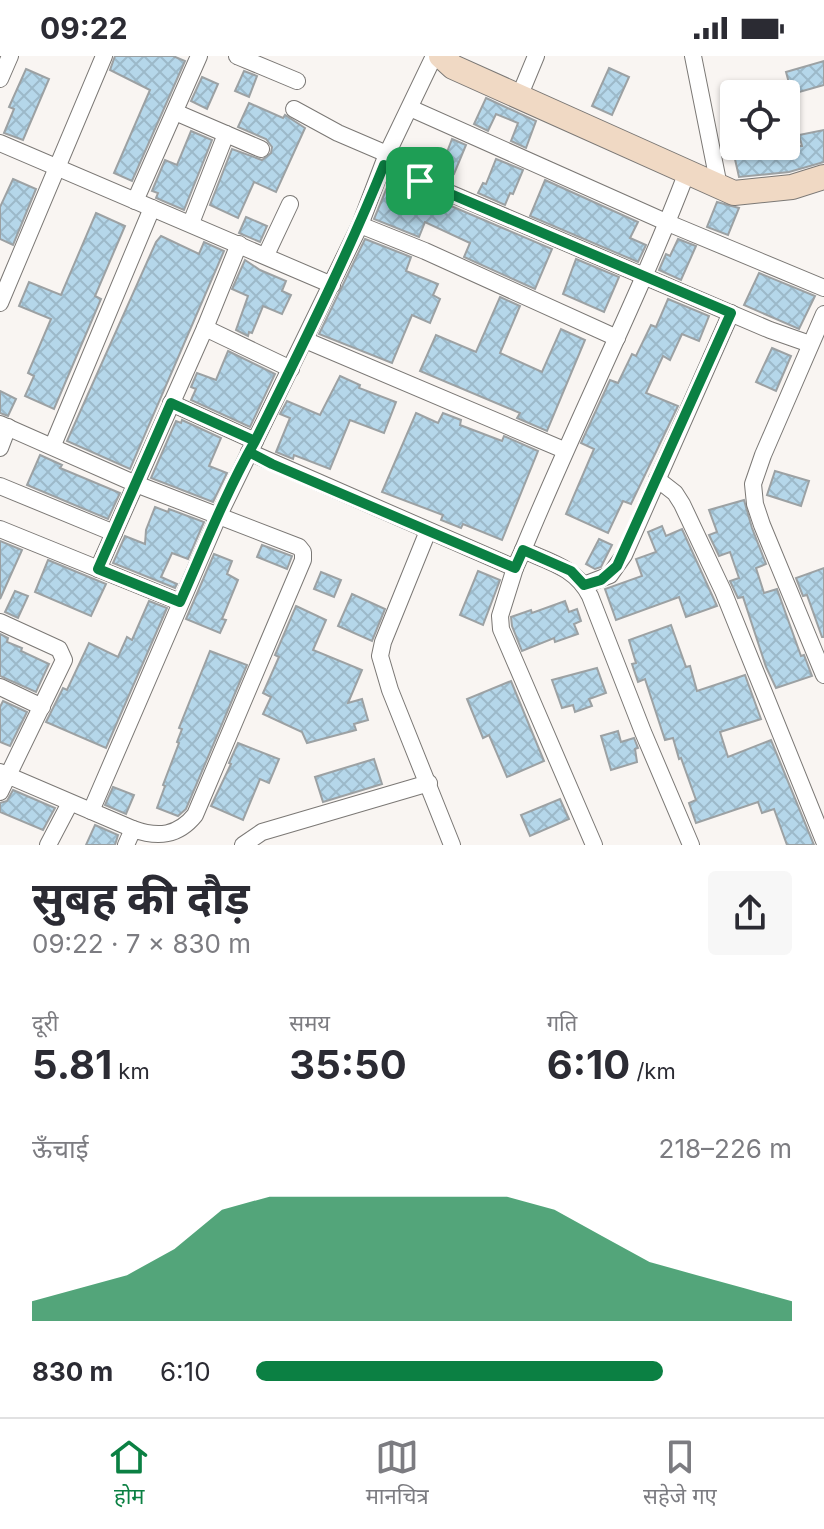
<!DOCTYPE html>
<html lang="hi">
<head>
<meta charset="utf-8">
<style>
  :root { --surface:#fff; --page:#f7f7f7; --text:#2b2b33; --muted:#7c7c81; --line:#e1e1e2; --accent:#0b8043 }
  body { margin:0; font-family:Inter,"Noto Sans Devanagari",sans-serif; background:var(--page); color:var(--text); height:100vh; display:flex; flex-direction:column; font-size:30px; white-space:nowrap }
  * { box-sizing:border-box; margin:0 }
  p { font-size:26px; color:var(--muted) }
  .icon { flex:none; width:44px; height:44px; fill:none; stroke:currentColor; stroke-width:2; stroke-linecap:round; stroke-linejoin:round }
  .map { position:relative; height:789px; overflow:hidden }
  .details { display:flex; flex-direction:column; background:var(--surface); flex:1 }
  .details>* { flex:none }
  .controls { position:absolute; left:720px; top:24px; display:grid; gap:16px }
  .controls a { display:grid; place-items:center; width:80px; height:80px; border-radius:8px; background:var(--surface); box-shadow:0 2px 6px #0004; font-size:40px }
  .pin { position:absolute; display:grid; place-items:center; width:68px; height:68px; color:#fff; margin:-34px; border-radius:16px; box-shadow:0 4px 12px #0006 }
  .round { display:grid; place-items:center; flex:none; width:84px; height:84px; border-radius:8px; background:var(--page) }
  .head { display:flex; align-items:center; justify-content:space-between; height:136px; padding:0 32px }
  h1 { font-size:44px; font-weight:700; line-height:60px }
  .figures { display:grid; grid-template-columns:repeat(3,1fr); gap:12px; height:136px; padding:8px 32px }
  .figures div { display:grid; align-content:center }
  .figures b { font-size:40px; font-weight:700 }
  .figures small { font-size:22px; font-weight:400 }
  .figures p { font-size:22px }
  .chart { height:224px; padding:16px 32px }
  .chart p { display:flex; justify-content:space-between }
  .chart svg { width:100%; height:144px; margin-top:8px; fill:var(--accent); opacity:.7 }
  ul { padding:0 32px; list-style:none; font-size:26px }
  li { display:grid; grid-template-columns:128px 96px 1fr; align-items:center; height:60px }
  li i { height:20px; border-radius:10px; background:var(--accent) }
  .status { display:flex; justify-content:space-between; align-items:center; height:56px; padding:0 40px; background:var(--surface); direction:ltr }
  .status svg { height:22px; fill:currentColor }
  .menu { display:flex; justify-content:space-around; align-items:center; height:112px; border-top:2px solid var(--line); background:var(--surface); font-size:22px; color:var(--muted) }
  .menu a { display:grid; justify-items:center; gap:4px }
  .menu .current { color:var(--accent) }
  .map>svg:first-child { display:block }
</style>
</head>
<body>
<div class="status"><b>09:22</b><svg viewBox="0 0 49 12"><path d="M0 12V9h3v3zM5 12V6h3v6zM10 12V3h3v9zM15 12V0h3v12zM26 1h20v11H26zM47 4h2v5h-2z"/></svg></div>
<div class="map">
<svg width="824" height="789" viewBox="0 0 824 789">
  <defs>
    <pattern id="building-cross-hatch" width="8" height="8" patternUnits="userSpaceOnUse" patternTransform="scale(2)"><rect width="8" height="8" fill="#b5d7ea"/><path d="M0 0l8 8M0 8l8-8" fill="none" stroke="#9cb9c9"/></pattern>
  </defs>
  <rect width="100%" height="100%" fill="#f9f5f2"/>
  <g fill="url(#building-cross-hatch)" stroke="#9ca1a3" stroke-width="2">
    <path d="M115 0H173L185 5 132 125 114 117 150 34 110 14Z"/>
    <path d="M824 5V29L792 38 786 16Z"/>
    <path d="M609 12 629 21 612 59 592 50Z"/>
    <path d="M26 13 49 23 23 84 4 77 14 53 9 51Z"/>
    <path d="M244 15 257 20 249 41 235 35Z"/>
    <path d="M202 21 218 28 207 53 191 45Z"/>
    <path d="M486 42 536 65 526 92 511 85 518 67 496 58 488 75 474 68Z"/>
    <path d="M249 47 283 62 285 59 305 72 276 136 254 126 238 162 210 149 232 93 262 104 271 97 272 91 266 83 238 71Z"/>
    <path d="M824 74V106L789 116 739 121 732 90H802L799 79Z"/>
    <path d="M191 75 212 84 184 154 156 142 158 137 152 135 165 104 177 109Z"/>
    <path d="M452 83 466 89 454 118 441 112Z"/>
    <path d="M496 103 523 114 513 138 510 137 505 149 478 137 483 127 486 128Z"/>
    <path d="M13 123 36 133 13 189 0 183V151Z"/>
    <path d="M390 124 552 193 535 233 464 201 470 187 425 166 419 181 374 163Z"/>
    <path d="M545 124 638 166 630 182 646 189 638 206 530 160Z"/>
    <path d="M717 146 739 152 728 179 707 171Z"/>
    <path d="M96 157 125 170 95 240 101 243 54 353 25 340 34 320 28 317 51 263 19 250 29 226 61 239Z"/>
    <path d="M246 161 267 170 260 186 239 177Z"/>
    <path d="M161 180 199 198 204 186 224 195 130 413 67 385 156 186Z"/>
    <path d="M365 183 411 201 406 215 438 228 433 239 440 243 430 267 412 259 392 307 319 278Z"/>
    <path d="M678 183 696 190 681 224 659 214 666 198 670 200Z"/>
    <path d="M576 203 619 221 604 256 563 238Z"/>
    <path d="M245 204 260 214 286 225 282 235 291 239 282 258 263 250 252 277 249 276 248 280 236 274 248 240 232 233Z"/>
    <path d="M759 217 815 240 799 273 744 249Z"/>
    <path d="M500 241 520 250 500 297 542 316 561 273 585 284 547 375 517 362 520 357 420 315 436 279 476 296Z"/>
    <path d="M668 243 709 260 699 285 682 278 670 304 663 300 646 337 678 350 631 448 623 445 608 477 566 458 594 393 581 387 610 324 618 327 632 298 636 300 651 269 656 271Z"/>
    <path d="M772 292 791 300 776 335 756 326Z"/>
    <path d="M228 295 275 318 250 371 191 344 196 333 191 331 197 317 216 324Z"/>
    <path d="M340 320 360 329 359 332 396 346 384 377 350 364 330 413 294 399 293 403 276 396 290 362 280 358 287 345 320 359Z"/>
    <path d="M0 335 16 343 8 360 0 357Z"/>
    <path d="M416 357 438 367 443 357 461 364 460 369 502 385 504 380 538 395 502 484 463 468 461 472 441 464 443 459 382 436Z"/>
    <path d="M182 364 221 382 209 410 227 417 213 446 151 422 176 365 181 367Z"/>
    <path d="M40 399 62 409 60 412 120 437 108 463 27 429Z"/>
    <path d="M775 415 809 425 801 450 767 439Z"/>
    <path d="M744 444 752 472 766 508 756 512 764 537 777 533 801 600 804 599 812 620 776 632 766 611 743 541 738 542 730 525 739 522 730 496 719 500 709 479 717 476 709 454Z"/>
    <path d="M155 451 168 456 169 453 204 466 188 503 172 497 161 521 177 528 175 532 113 507 125 480 145 488 146 474Z"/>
    <path d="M662 470 666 480 682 473 717 550 686 561 679 541 616 564 605 533 642 520 636 503 656 496 648 476Z"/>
    <path d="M599 483 612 489 601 511 595 513 586 508Z"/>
    <path d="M0 485 22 494 0 543Z"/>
    <path d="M262 489 292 500 287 513 257 501Z"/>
    <path d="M214 498 232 505 227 518 238 524 222 563 226 564 220 577 186 563Z"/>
    <path d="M48 504 106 528 91 560 35 536Z"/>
    <path d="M824 512V581H822L807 539 803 540 796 522Z"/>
    <path d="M478 515 500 524 483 569 460 559Z"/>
    <path d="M321 516 341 524 334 541 314 533Z"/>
    <path d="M15 535 28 540 18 562 5 556Z"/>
    <path d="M352 538 385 553 372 585 338 570Z"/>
    <path d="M149 545 167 552 106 692 46 666 63 632 67 634 89 587 118 601 127 581 132 584Z"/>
    <path d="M565 545 569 556 577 553 581 565 574 568 578 578 555 586 554 582 522 595 512 570 511 561 531 554 532 557Z"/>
    <path d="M296 550 326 564 313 594 362 614 348 647 362 643 368 664 354 668 356 674 307 687 302 676 263 658 271 641 263 637 279 601 275 599Z"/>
    <path d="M671 569 686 611 690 610 697 635 745 619 761 663 720 676 728 701 771 684 814 789H787L774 753 762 757 758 746 696 767 689 747 696 744 681 702 679 703 673 682 665 684 645 623 638 626 632 608 636 607 629 584Z"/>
    <path d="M0 578 8 582 7 586 22 592 21 595 49 608 36 636 0 620Z"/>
    <path d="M210 595 247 609 186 753 178 760 157 752 165 730 163 729 179 687 177 686 182 673 179 672Z"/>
    <path d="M597 612 606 637 589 643 592 650 575 656 573 649 562 652 552 624Z"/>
    <path d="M511 625 544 705 507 721 489 679 483 682 467 643Z"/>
    <path d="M3 645 27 656 10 690 0 686V651Z"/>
    <path d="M618 675 621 686 634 682 638 692 635 693 637 706 611 714 601 680Z"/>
    <path d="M238 687 279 703 269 727 260 723 243 764 211 750 231 708 229 707Z"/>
    <path d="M374 703 382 728 323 746 315 721Z"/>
    <path d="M113 731 134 739 126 758 105 749Z"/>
    <path d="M13 734 55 752 43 774 0 756V747L7 745Z"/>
    <path d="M560 743 569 763 530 780 521 759Z"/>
    <path d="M95 769 118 779 115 789H86Z"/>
  </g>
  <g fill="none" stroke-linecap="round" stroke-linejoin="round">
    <g stroke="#7b7875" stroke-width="18">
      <g id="street">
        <path d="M237 0 297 25"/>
        <path d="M693 0 719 130"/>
        <path d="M0 23 10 0"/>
        <path d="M519 41 536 0"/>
        <path d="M410 52 668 167 824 232"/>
        <path d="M294 53 338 77 387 98"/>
        <path d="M175 56 261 93"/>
        <path d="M0 87 332 229"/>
        <path d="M384 109 770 274 810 288"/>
        <path d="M135 145 199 0"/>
        <path d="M191 167 226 78"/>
        <path d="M360 169 425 195 617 282"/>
        <path d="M266 199 290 148"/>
        <path d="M0 247 104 0"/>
        <path d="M824 258 763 399 753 428 755 448 762 469 824 619"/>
        <path d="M205 272 291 313"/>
        <path d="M305 284 564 394"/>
        <path d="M171 347 255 385"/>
        <path d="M0 368 136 428 299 491 303 496V504L195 759C178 780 158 782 133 773L126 789"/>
        <path d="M53 389 152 152"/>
        <path d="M0 392 8 371"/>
        <path d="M249 396 515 512 523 494C550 506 576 512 590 540L643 676 691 789"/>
        <path d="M657 423 675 437 682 448 723 535 824 785"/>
        <path d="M0 430 114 477"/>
        <path d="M0 473 180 546"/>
        <path d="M428 475 383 586 380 600 390 634 452 789"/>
        <path d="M523 494C575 367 638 244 687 116"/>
        <path d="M515 512 500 560 501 573 594 789"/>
        <path d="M98 513 205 272 239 188"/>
        <path d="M584 529 610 519 624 499 731 257"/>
        <path d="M0 566 59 593 64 604 0 736"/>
        <path d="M0 631 42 651"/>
        <path d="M0 716 133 773"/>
        <path d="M91 755 218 461 360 169 387 98 434 0"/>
        <path d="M48 789 70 747"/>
        <path d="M243 789 262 776 429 727"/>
      </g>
    </g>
    <g stroke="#7b7875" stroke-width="26">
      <path id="secondary" d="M441 0 453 11 734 137 792 131 824 121"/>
    </g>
    <use href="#street" stroke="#fff" stroke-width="16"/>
    <use href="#secondary" stroke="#f0d9c4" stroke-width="24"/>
  </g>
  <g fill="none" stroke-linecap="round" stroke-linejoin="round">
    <g stroke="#fff" stroke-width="16">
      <path id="route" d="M420 125 384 109C346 203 300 294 255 385 226 436 204 492 180 546L98 513 171 347 255 385 249 396 272 408 515 512 523 494 571 515 584 529 601 524 617 510 731 257 420 125"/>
    </g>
    <use href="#route" stroke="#0b8043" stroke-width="10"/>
  </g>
</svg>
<div class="controls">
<a><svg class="icon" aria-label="locate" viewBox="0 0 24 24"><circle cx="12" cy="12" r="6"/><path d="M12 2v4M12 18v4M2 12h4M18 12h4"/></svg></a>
</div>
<div class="pin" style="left:420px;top:125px;background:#1e9e55"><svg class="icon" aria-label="arrive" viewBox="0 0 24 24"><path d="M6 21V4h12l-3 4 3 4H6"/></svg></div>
</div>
<section class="details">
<div class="head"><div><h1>सुबह की दौड़</h1><p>09:22 · 7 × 830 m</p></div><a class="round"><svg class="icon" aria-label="share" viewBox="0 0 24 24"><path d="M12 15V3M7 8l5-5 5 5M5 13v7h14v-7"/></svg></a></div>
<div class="figures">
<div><p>दूरी</p><b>5.81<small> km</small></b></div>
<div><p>समय</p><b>35:50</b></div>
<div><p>गति</p><b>6:10<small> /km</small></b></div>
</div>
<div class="chart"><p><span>ऊँचाई</span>218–226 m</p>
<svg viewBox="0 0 160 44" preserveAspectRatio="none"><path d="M0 44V38L10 34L20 30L30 22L40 10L50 6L60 6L70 6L80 6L90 6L100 6L110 10L120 18L130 26L140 30L150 34L160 38V44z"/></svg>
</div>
<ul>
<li><b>830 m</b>6:10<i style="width:76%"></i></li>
</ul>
</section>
<nav class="menu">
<a class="current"><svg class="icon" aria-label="home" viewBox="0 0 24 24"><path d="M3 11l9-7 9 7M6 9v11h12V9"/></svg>होम</a>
<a><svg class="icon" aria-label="map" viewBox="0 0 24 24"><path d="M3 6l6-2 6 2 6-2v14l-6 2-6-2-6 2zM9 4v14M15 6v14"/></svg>मानचित्र</a>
<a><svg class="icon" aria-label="saved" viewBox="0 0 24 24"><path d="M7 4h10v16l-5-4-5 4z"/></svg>सहेजे गए</a>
</nav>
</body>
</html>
